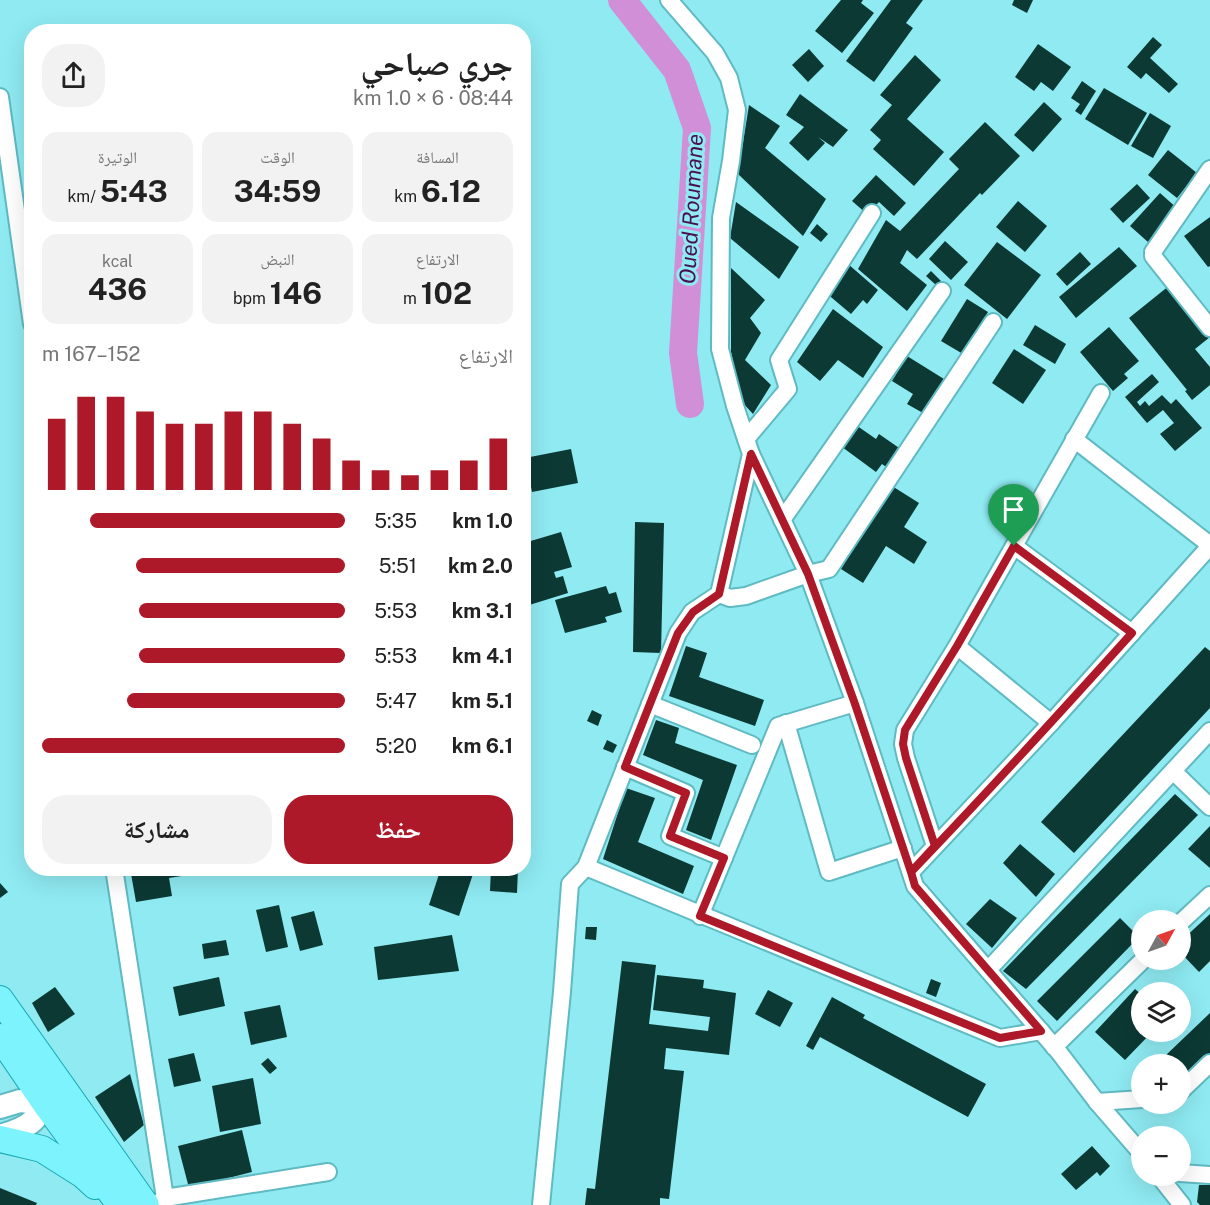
<!DOCTYPE html>
<html lang="ar">
<head>
<meta charset="utf-8">
<style>
  :root { --surface:#fff; --page:#f2f2f2; --text:#222; --muted:#767676; --accent:#ad1928 }
  body { margin:0; font-family:"Public Sans","Noto Naskh Arabic",sans-serif; background:var(--page); color:var(--text); direction:rtl; height:100vh; display:flex; flex-direction:column; font-size:22px; white-space:nowrap }
  * { box-sizing:border-box; margin:0 }
  p { font-size:20px; color:var(--muted) }
  .icon { flex:none; width:33px; height:33px; fill:none; stroke:currentColor; stroke-width:2; stroke-linecap:round; stroke-linejoin:round }
  .map { position:relative; flex:1; overflow:hidden; direction:ltr }
  .drawer { position:absolute; left:24px; top:24px; width:507px; height:852px; display:flex; flex-direction:column; background:var(--surface); border-radius:24px; box-shadow:0 6px 24px #0002; direction:rtl }
  .drawer>* { flex:none }
  .needle { width:39px; rotate:50deg }
  .tools { position:absolute; left:1131px; top:910px; display:grid; gap:12px }
  .tools a { display:grid; place-items:center; width:60px; height:60px; border-radius:50%; background:var(--surface); box-shadow:0 6px 24px #0002; font-size:30px }
  .pin { position:absolute; display:grid; place-items:center; width:51px; height:51px; color:#fff; margin:-62px -26px; border-radius:50% 50% 50% 0; rotate:-45deg; box-shadow:0 0 6px #0007 }
  .pin .icon { rotate:45deg }
  .round { display:grid; place-items:center; flex:none; width:63px; height:63px; border-radius:24px; background:var(--page) }
  .summary { display:flex; align-items:center; justify-content:space-between; height:102px; padding:0 18px }
  h1 { font-size:33px; font-weight:700; line-height:45px }
  .figures { display:grid; grid-template-columns:repeat(3,1fr); gap:9px; height:102px; padding:6px 18px }
  .figures div { display:grid; align-content:center; border-radius:15px; background:var(--page); text-align:center }
  .figures b { font-size:30px; font-weight:700 }
  .figures small { font-size:16px; font-weight:400 }
  .figures p { font-size:16px }
  .chart { height:168px; padding:12px 18px }
  .chart p { display:flex; justify-content:space-between }
  .chart svg { width:100%; height:108px; margin-top:6px; stroke:var(--accent); stroke-width:6 }
  .action { display:flex; gap:12px; margin-top:auto; padding:12px 18px }
  .action a { flex:1; height:69px; border-radius:24px; background:var(--accent); color:#fff; font-size:24px; font-weight:700; line-height:69px; text-align:center }
  .action a+a { background:var(--page); color:var(--text) }
  ul { padding:0 18px; list-style:none; font-size:20px }
  li { display:grid; grid-template-columns:96px 72px 1fr; align-items:center; height:45px }
  li i { height:15px; border-radius:8px; background:var(--accent) }
  .map>svg:first-child { display:block }
</style>
</head>
<body>
<div class="map">
<svg width="1210" height="1205" viewBox="0 0 1210 1205">
  <rect width="100%" height="100%" fill="#8feaf2"/>
  <g fill="none" stroke-linecap="round" stroke-linejoin="round">
    <path stroke="#d08fd7" stroke-width="28" d="M622 0 677 70 697 128 683 353 690 404"/>
  </g>
  <g fill="#0c3934">
    <path d="M841 0H863L861 3 874 13 842 53 815 31Z"/>
    <path d="M891 0H923L906 23 913 28 874 82 846 61Z"/>
    <path d="M1014 0H1033L1027 13 1012 5Z"/>
    <path d="M1153 37 1162 45 1150 58 1178 84 1169 93 1146 73 1141 79 1127 67Z"/>
    <path d="M1038 44 1071 67 1053 91 1041 82 1034 91 1015 77Z"/>
    <path d="M809 49 824 66 808 82 792 65Z"/>
    <path d="M915 55 941 80 907 119 944 152 914 186 873 149 881 140 870 130 892 105 880 95Z"/>
    <path d="M1082 81 1096 91 1081 115 1075 111 1080 104 1071 98Z"/>
    <path d="M1104 88 1147 113 1128 145 1085 119Z"/>
    <path d="M800 94 848 130 833 147 818 137 825 143 808 161 789 143 804 127 786 115Z"/>
    <path d="M1044 102 1062 119 1033 152 1014 135Z"/>
    <path d="M749 105 780 126 765 148 826 199 803 236 738 174Z"/>
    <path d="M1150 113 1171 126 1153 158 1131 146Z"/>
    <path d="M985 122 1020 156 982 195 980 193 917 259 907 250 900 263 927 285 907 311 858 269 886 220 900 231 959 169 949 159Z"/>
    <path d="M1168 150 1197 173 1177 198 1148 175Z"/>
    <path d="M876 175 906 203 894 216 879 202 867 214 852 201Z"/>
    <path d="M1137 184 1150 198 1123 223 1110 209Z"/>
    <path d="M1160 193 1178 209 1148 242 1130 226Z"/>
    <path d="M1018 201 1047 226 1025 252 996 227Z"/>
    <path d="M736 202 799 247 779 279 730 238Z"/>
    <path d="M1210 217V266L1208 267 1184 236Z"/>
    <path d="M817 224 828 234 821 242 810 233Z"/>
    <path d="M945 241 968 262 951 280 929 259Z"/>
    <path d="M997 242 1041 275 1007 319 964 285Z"/>
    <path d="M1119 247 1137 266 1076 318 1059 297Z"/>
    <path d="M1080 252 1091 264 1067 286 1056 274Z"/>
    <path d="M848 264 878 290 867 304 863 300 851 314 825 292Z"/>
    <path d="M731 268 765 300 750 318 761 333 745 360 771 385 753 414 741 401 731 352Z"/>
    <path d="M931 271 941 281 937 286 926 276Z"/>
    <path d="M1170 285 1210 333V337L1195 349 1210 367V385L1192 400 1185 391 1187 390 1129 318Z"/>
    <path d="M967 299 988 312 963 354 941 341Z"/>
    <path d="M833 309 883 347 863 378 838 360 820 381 797 362Z"/>
    <path d="M1035 325 1066 344 1055 364 1023 345Z"/>
    <path d="M1109 327 1139 361 1124 374 1128 378 1113 391 1080 352Z"/>
    <path d="M1014 349 1046 370 1023 404 992 383Z"/>
    <path d="M907 356 944 379 923 413 907 404 913 394 892 381Z"/>
    <path d="M1152 374 1159 382 1137 402 1140 406 1145 401 1149 406 1162 395 1171 404 1176 399 1202 428 1175 451 1160 434 1174 423 1163 410 1147 423 1125 397Z"/>
    <path d="M853 423 876 439 879 434 902 450 889 469 882 464 876 472 838 444Z"/>
    <path d="M571 449 578 483 532 492 525 458Z"/>
    <path d="M892 486 919 503 904 527 927 542 914 564 886 546 863 583 841 569Z"/>
    <path d="M635 522 664 523 661 653 633 652Z"/>
    <path d="M561 532 572 567 554 572 556 578 563 576 568 593 526 606 524 598V543Z"/>
    <path d="M606 586 609 594 616 592 622 612 605 617 607 622 565 633 555 600Z"/>
    <path d="M686 646 707 653 699 677 764 700 755 726 669 696Z"/>
    <path d="M1205 647 1210 651V708L1074 853 1041 822Z"/>
    <path d="M592 710 602 715 598 726 587 721Z"/>
    <path d="M656 720 679 728 675 743 737 765 711 840 686 830 703 780 643 755Z"/>
    <path d="M607 740 617 745 613 753 603 749Z"/>
    <path d="M626 788 655 798 638 842 694 866 683 894 603 859Z"/>
    <path d="M1175 794 1198 815 1026 989 1003 971Z"/>
    <path d="M1210 826V868L1188 849Z"/>
    <path d="M1020 844 1055 874 1036 897 1003 863Z"/>
    <path d="M130 868H219V870L169 878 172 896 136 902Z"/>
    <path d="M441 868H475L459 916 429 905Z"/>
    <path d="M491 868H518L517 893 490 891Z"/>
    <path d="M0 883 8 892 0 898Z"/>
    <path d="M990 899 1017 918 992 948 966 924Z"/>
    <path d="M279 905 288 947 266 952 256 910Z"/>
    <path d="M314 911 323 945 300 951 291 917Z"/>
    <path d="M1210 914V961L1199 972 1180 952V942Z"/>
    <path d="M1120 918 1139 937 1057 1021 1037 1001Z"/>
    <path d="M586 927H597L596 940 585 939Z"/>
    <path d="M452 935 459 971 378 980 374 947Z"/>
    <path d="M226 940 229 955 204 959 202 944Z"/>
    <path d="M622 961 656 965 649 1024 708 1031 710 1017 653 1010 657 975 704 980 703 988 736 993 729 1055 666 1048 664 1069 684 1071 669 1199 660 1198V1205H585L587 1188 595 1189Z"/>
    <path d="M219 977 225 1006 179 1016 173 987Z"/>
    <path d="M931 979 941 983 936 997 926 993Z"/>
    <path d="M55 987 75 1014 48 1032 32 1003Z"/>
    <path d="M1135 989 1142 995V1032H1152L1125 1060 1095 1032Z"/>
    <path d="M768 990 793 1003 780 1027 755 1014Z"/>
    <path d="M832 997 865 1015 863 1018 986 1084 968 1117 820 1037 813 1050 806 1046Z"/>
    <path d="M280 1005 287 1037 251 1045 244 1012Z"/>
    <path d="M1210 1013V1058L1187 1079 1180 1072V1065H1174L1165 1056Z"/>
    <path d="M194 1053 201 1081 174 1087 168 1059Z"/>
    <path d="M268 1058 277 1068 270 1074 261 1064Z"/>
    <path d="M130 1074 144 1125 124 1142 95 1097Z"/>
    <path d="M253 1078 261 1124 220 1132 212 1086Z"/>
    <path d="M242 1130 252 1172 189 1188 178 1146Z"/>
    <path d="M1092 1146 1110 1166 1100 1176 1097 1172 1076 1190 1061 1174Z"/>
    <path d="M1199 1185H1210V1205H1200L1197 1202Z"/>
    <path d="M0 1188 37 1203 36 1205H0Z"/>
  </g>
  <g fill="none" stroke-linecap="round" stroke-linejoin="round">
    <g stroke="#5fbac2" stroke-width="20">
      <g id="minor">
        <path d="M0 97 32 324"/>
        <path d="M1210 169 1153 252V256L1210 328"/>
        <path d="M746 439 788 389 779 360 872 213"/>
        <path d="M1074 439 1210 545"/>
        <path d="M751 454 808 574 855 703 915 886 1058 1051 1097 1102 1142 1154"/>
        <path d="M782 520 942 291"/>
        <path d="M1014 546 1132 633"/>
        <path d="M719 594 730 598 746 596 808 574 829 569 993 322"/>
        <path d="M957 646 1051 723"/>
        <path d="M650 704 752 745"/>
        <path d="M786 723 829 872 903 848"/>
        <path d="M625 767 686 793 670 836 724 858"/>
        <path d="M1173 771 1210 807"/>
        <path d="M935 846 906 758 903 744 905 730 957 646 1101 393"/>
        <path d="M586 867 1000 1038 1041 1031"/>
        <path d="M114 868 165 1198"/>
        <path d="M911 872 1051 723 1210 546"/>
        <path d="M700 916 778 726 855 703"/>
        <path d="M1180 923 1210 895"/>
        <path d="M988 970 1210 731"/>
        <path d="M1054 1047 1143 960"/>
        <path d="M1180 1092 1210 1063"/>
        <path d="M1097 1102 1142 1099"/>
        <path d="M1180 1173 1210 1175"/>
        <path d="M1159 1176 1182 1205"/>
        <path d="M157 1204 165 1198 328 1172"/>
        <path d="M541 1205 562 992 570 884 586 867 678 633 692 612 719 594 751 454 735 406 720 349 721 218 731 161 737 110 729 78 715 53 669 0"/>
      </g>
    </g>
    <g stroke="#5fbac2" stroke-width="26">
      <g id="secondary">
        <path d="M0 1107 20 1101 59 1105"/>
        <path d="M0 1136C29 1128 42 1120 47 1089"/>
      </g>
    </g>
    <g stroke="#19a7b2" stroke-width="28">
      <g id="primary">
        <path d="M0 999 146 1205"/>
        <path d="M0 1037 45 1103 120 1205"/>
        <path d="M0 1139 42 1149 83 1175 95 1186"/>
      </g>
    </g>
    <use href="#minor" stroke="#fff" stroke-width="16"/>
    <use href="#secondary" stroke="#fff" stroke-width="22"/>
    <use href="#primary" stroke="#7df4fd" stroke-width="26"/>
  </g>
  <g fill="none" stroke-linecap="round" stroke-linejoin="round">
    <g stroke="#fff" stroke-width="12">
      <path id="route" d="M1014 546 957 646 905 730 903 744 906 758 935 846 911 872 855 704 808 574 751 454 719 594 693 612 678 633 625 767 686 793 670 836 724 858 700 916 1000 1038 1041 1031 915 886 911 872C986 794 1059 714 1132 633L1014 546"/>
    </g>
    <use href="#route" stroke="#ad1928" stroke-width="8"/>
  </g>
  <g text-anchor="middle" dominant-baseline="central" stroke-width="6" stroke-linejoin="round" paint-order="stroke">
    <g font-size="22" font-style="italic" fill="#4a0f51" stroke="#8feaf2">
      <text transform="translate(691 209) rotate(-87)">Oued Roumane</text>
    </g>
  </g>
</svg>
<div class="tools">
<a><svg class="needle" viewBox="-14 -14 28 28"><path d="M0-13l5 13h-10z" fill="#e53935"/><path d="M0 13l5-13h-10z" fill="#767676"/></svg></a>
<a><svg class="icon" aria-label="layers" viewBox="0 0 24 24"><path d="M12 4l9 5-9 5-9-5zM3 14l9 5 9-5"/></svg></a>
<a>+</a>
<a>−</a>
</div>
<div class="pin" style="left:1014px;top:546px;background:#1e9e55"><svg class="icon" aria-label="arrive" viewBox="0 0 24 24"><path d="M6 21V4h12l-3 4 3 4H6"/></svg></div>
<section class="drawer">
<div class="summary"><div><h1>جري صباحي</h1><p>08:44 · 6 × 1.0 km</p></div><a class="round"><svg class="icon" aria-label="share" viewBox="0 0 24 24"><path d="M12 15V3M7 8l5-5 5 5M5 13v7h14v-7"/></svg></a></div>
<div class="figures">
<div><p>المسافة</p><b>6.12<small> km</small></b></div>
<div><p>الوقت</p><b>34:59</b></div>
<div><p>الوتيرة</p><b>5:43<small> /km</small></b></div>
</div>
<div class="figures">
<div><p>الارتفاع</p><b>102<small> m</small></b></div>
<div><p>النبض</p><b>146<small> bpm</small></b></div>
<div><p>kcal</p><b>436</b></div>
</div>
<div class="chart"><p><span>الارتفاع</span>152–167 m</p>
<svg viewBox="0 0 160 44" preserveAspectRatio="none"><path d="M5 44V15M15 44V6M25 44V6M35 44V12M45 44V17M55 44V17M65 44V12M75 44V12M85 44V17M95 44V23M105 44V32M115 44V36M125 44V38M135 44V36M145 44V32M155 44V23"/></svg>
</div>
<ul>
<li><b>1.0 km</b>5:35<i style="width:84%"></i></li>
<li><b>2.0 km</b>5:51<i style="width:69%"></i></li>
<li><b>3.1 km</b>5:53<i style="width:68%"></i></li>
<li><b>4.1 km</b>5:53<i style="width:68%"></i></li>
<li><b>5.1 km</b>5:47<i style="width:72%"></i></li>
<li><b>6.1 km</b>5:20<i style="width:100%"></i></li>
</ul>
<div class="action"><a>حفظ</a><a>مشاركة</a></div>
</section>
</div>
</body>
</html>
